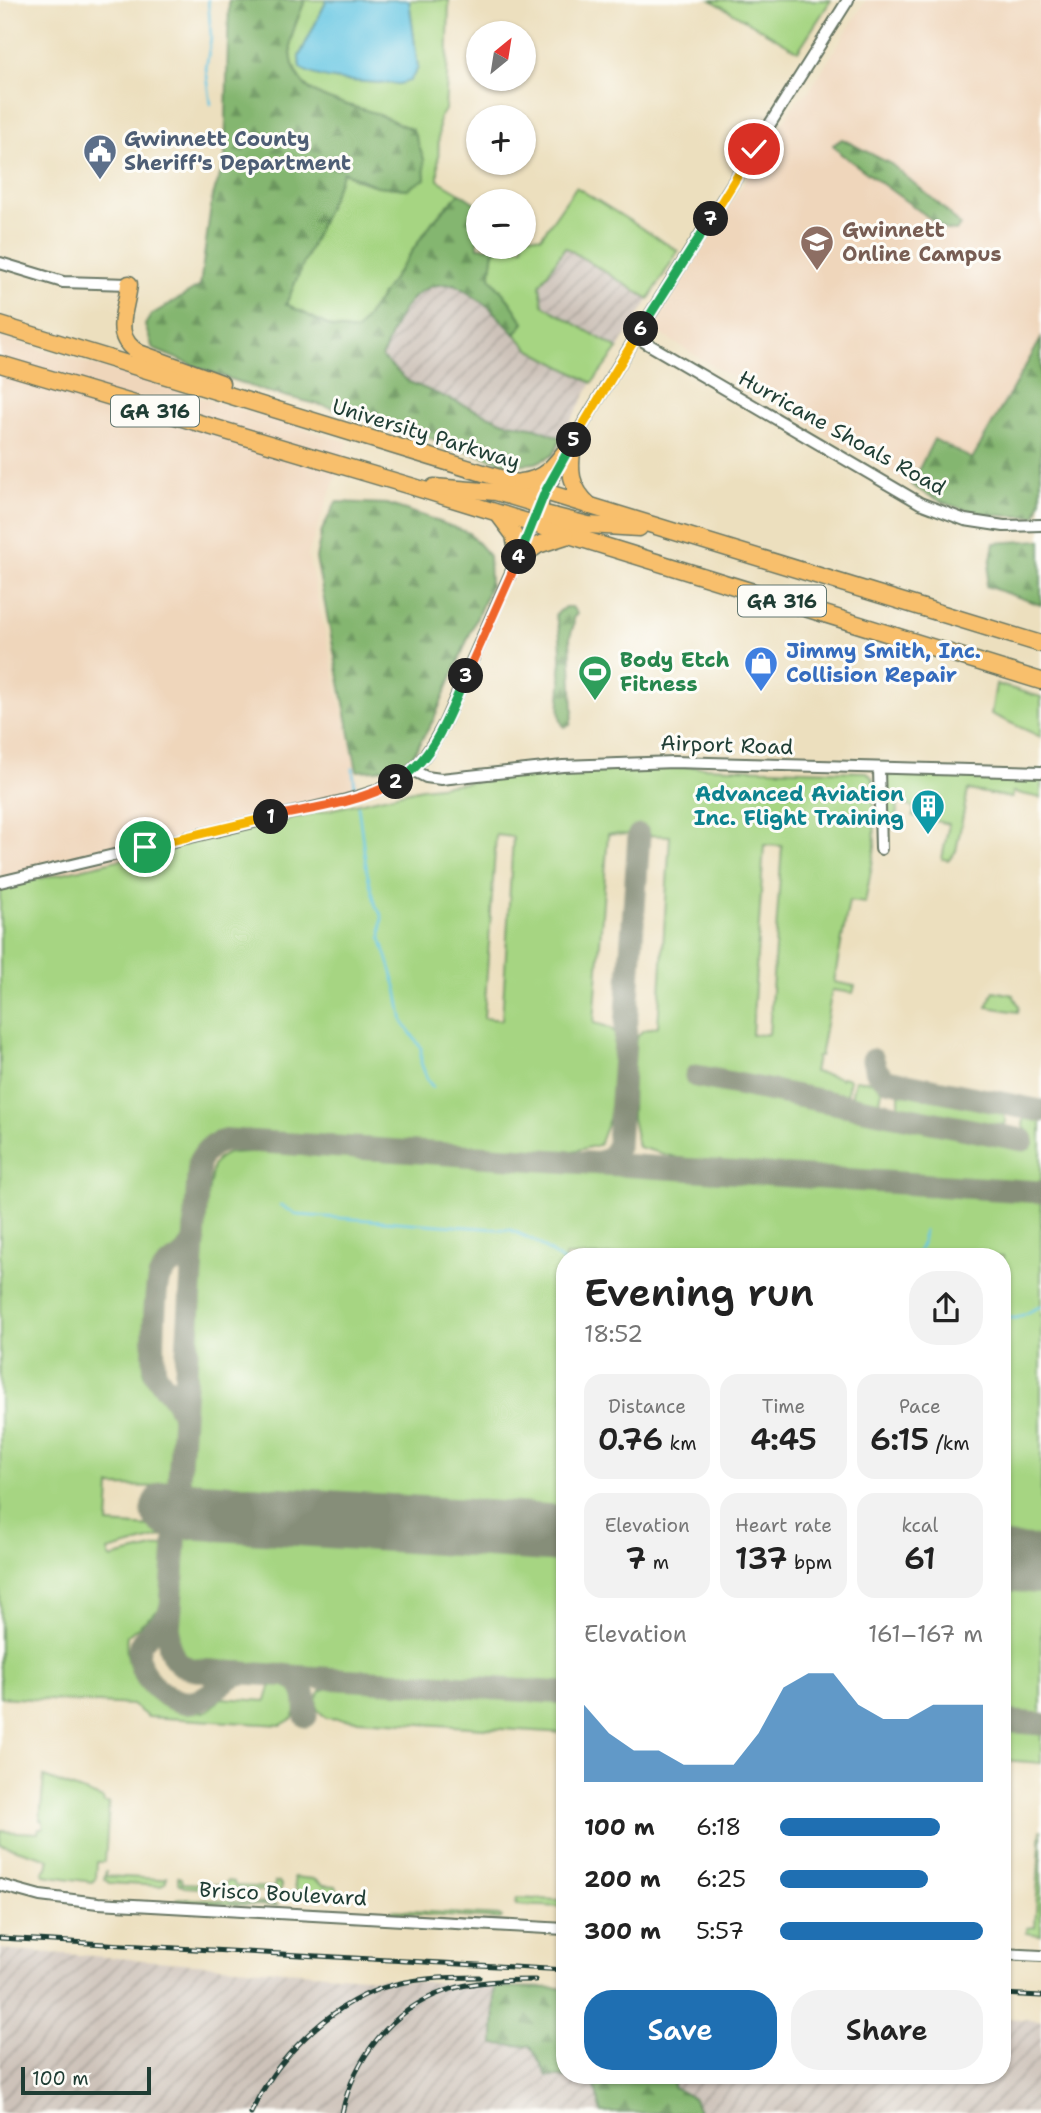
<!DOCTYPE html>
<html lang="en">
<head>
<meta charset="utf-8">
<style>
  :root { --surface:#fff; --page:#f2f2f2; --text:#222; --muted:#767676; --accent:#1f6fb2 }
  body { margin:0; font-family:"Shantell Sans",sans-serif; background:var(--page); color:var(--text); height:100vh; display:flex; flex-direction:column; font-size:26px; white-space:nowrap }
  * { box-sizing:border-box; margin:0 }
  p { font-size:23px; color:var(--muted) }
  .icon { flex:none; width:38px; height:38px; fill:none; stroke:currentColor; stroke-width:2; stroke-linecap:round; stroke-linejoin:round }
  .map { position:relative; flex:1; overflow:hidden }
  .side { position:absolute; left:556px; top:1248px; width:455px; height:836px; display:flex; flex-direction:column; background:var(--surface); border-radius:28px; box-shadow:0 2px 5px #0004 }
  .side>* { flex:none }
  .needle { width:46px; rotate:30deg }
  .fabs { position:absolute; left:466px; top:21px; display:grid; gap:14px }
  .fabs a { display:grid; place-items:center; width:70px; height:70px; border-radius:50%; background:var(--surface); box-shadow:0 2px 5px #0004; font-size:35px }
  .scale { position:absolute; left:21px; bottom:18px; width:130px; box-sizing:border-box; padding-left:7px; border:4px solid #1f3d34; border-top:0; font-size:19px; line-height:24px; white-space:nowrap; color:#1f3d34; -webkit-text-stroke:5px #fdfcf7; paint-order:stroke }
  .pin { position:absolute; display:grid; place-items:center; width:60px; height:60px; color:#fff; margin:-30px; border:4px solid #fff; border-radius:50%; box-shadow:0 2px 7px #0007 }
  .km { position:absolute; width:35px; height:35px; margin:-18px; border-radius:50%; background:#222; color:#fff; font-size:19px; line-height:35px; text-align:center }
  .round { display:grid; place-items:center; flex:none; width:74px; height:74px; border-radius:28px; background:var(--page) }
  .headline { display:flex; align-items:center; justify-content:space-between; height:119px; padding:0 28px }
  h1 { font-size:38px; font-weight:600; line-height:52px }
  .stats { display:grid; grid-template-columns:repeat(3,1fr); gap:10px; height:119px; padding:7px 28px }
  .stats div { display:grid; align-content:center; border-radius:18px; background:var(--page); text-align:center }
  .stats b { font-size:30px; font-weight:600 }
  .stats small { font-size:19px; font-weight:400 }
  .stats p { font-size:19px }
  .chart { height:196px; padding:14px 28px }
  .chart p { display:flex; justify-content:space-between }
  .chart svg { width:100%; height:126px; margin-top:7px; fill:var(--accent); opacity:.7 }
  .cta { display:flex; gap:14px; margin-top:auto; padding:14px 28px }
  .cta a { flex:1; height:80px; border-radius:28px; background:var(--accent); color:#fff; font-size:28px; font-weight:600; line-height:80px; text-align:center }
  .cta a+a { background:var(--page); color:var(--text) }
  ul { padding:0 28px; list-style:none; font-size:23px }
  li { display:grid; grid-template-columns:112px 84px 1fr; align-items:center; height:52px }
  li i { height:18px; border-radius:9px; background:var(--accent) }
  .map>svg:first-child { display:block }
</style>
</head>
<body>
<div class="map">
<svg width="1041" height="2113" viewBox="0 0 1041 2113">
  <defs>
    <pattern id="industrial-furrows" width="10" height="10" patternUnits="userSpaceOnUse" patternTransform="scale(1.75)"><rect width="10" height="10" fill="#cdc2b9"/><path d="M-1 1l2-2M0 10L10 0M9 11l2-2" fill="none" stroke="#a69f97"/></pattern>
    <pattern id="forest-firs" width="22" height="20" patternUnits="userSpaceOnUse" patternTransform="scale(1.75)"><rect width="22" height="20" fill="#84b670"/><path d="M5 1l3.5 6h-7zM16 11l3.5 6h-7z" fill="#6b955d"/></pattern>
  </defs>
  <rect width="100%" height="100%" fill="#fdfcf7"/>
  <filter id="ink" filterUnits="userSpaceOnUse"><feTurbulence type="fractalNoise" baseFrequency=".0143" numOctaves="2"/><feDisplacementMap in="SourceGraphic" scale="14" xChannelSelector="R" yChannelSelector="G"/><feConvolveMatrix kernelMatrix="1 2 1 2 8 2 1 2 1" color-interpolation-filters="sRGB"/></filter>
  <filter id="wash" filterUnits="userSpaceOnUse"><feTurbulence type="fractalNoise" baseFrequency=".00686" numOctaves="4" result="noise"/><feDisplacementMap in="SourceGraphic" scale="28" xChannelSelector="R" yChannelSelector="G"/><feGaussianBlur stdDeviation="1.57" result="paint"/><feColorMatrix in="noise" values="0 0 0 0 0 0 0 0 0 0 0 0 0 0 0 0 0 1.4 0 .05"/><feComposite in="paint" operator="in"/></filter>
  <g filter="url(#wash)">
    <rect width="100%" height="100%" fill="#ecdfbe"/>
    <g fill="#efd6bb">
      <path d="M866 0H1041V339L972 460 934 439 911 485 660 334 658 316 798 99 809 91Z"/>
      <path d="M0 337 348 442 308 555 361 796 118 861 0 884Z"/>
    </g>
    <g fill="url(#industrial-furrows)">
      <path d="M565 247 649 299 618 349 543 305 540 286Z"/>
      <path d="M455 283 489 307 529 349 592 383 561 438 536 428 504 422 409 382 382 358 393 329 412 297 433 286Z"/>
      <path d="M0 1949 495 1987 494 2044 531 2046 547 2076 593 2080 602 2113H0Z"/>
      <path d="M1003 2018 1041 2020V2113H700L694 2099 673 2087 674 2076H1003Z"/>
    </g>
    <g fill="#a6d582" stroke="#62895b" stroke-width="2" fill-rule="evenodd">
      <path d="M305 0H327L299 57 300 68C328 84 367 81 399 84L418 68 409 0H449L447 77 445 110 439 119 438 180 460 193 433 221 357 331 333 328 286 304 343 171C360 186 386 187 407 189L373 113C332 101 288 95 291 42 292 29 301 13 305 0Z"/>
      <path d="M711 0H831L798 51Z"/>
      <path d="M576 187 678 251 649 299 565 247 540 285 543 305 618 349 592 383 529 349 515 334 524 323 511 303 490 277 494 250 502 247H523V236L525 235 541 237Z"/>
      <path d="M996 684 1041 697V737L991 714Z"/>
      <path d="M667 766 867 772 873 779 875 848 865 903 849 901 834 982 855 986 853 993 832 990 820 1057H817L814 1072 838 1077 841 1079 842 1077 850 1079 846 1097 701 1070 692 1083 864 1116 868 1102 851 1097 855 1080 874 1082 882 1090 877 1118 1021 1147 1025 1133 1028 1132 1023 1126 1024 1119 1034 1114 1041 1116V1184L725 1164 678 1158 638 1147 632 1118 633 1042 642 1031 658 1026 670 836 608 834 594 1023C607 1026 616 1028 619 1042L612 1111 599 1145 573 1151 510 1150 229 1131C194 1137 192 1157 190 1188 189 1205 188 1221 186 1238L151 1272 144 1374 175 1410 170 1487 110 1486 108 1524 167 1528 164 1536 108 1551 110 1558 166 1545 162 1607 127 1636C122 1673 152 1705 187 1710 192 1710 199 1712 204 1712 211 1710 217 1703 221 1698L266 1701 270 1687C281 1679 301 1684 300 1701 299 1707 295 1713 293 1718L281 1725 148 1717 132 1705 0 1697V888L422 788 577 769ZM496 835 513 837 502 1020 484 1018ZM764 845 782 846 769 1034 752 1035Z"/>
      <path d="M896 773 1041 778V798L1013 792 1012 798 968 790 956 851 949 860 942 859 949 824 913 816 914 808 906 805 905 799H899L894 827 891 829 885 826 884 780 889 775Z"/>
      <path d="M994 991 1013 995 1019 1006 1018 1012 987 1007Z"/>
      <path d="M905 1090 993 1106 1001 1108 1006 1121 1005 1124 997 1126 899 1107V1094Z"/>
      <path d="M290 1150 1041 1199V1545L1003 1542V1256H565V1514L205 1491 190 1482 186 1464 201 1231 213 1166 218 1158 229 1153Z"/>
      <path d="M197 1530 565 1553V1685L189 1659 178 1650 176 1639 182 1547 185 1538Z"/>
      <path d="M1003 1582 1041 1584V1715L1003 1713Z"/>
      <path d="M331 1686 565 1701V1733L326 1718 317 1709 316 1699 321 1691Z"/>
      <path d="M1003 1729 1041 1732V1763L1003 1760Z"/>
      <path d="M44 1777 103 1799 104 1803H109L105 1862H97L96 1878 92 1882 44 1875 43 1872 47 1868 49 1859 0 1844V1831L38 1833 39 1828H43V1821L40 1820Z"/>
      <path d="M1041 1829V1935L1026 1933 1028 1928 1035 1927Z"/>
      <path d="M106 1871V1876L160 1879 167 1877 165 1883 160 1886 109 1883 104 1879Z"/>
      <path d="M178 1877 181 1878 182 1883 225 1885 227 1881 234 1882 235 1886 274 1888 275 1882H279L282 1886 280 1891 275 1892 184 1887 178 1883Z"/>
      <path d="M294 1877 313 1879 324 1885 336 1886 338 1892 351 1893 352 1895 303 1894 296 1889Z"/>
      <path d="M179 1898 276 1904 278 1906 177 1902 176 1899Z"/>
      <path d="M517 1898 559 1900 565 1898V1907L516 1905Z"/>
      <path d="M391 1910 501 1916 502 1917 500 1919 389 1913Z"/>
    </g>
    <g fill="url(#forest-firs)" stroke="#527a52" stroke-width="2">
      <path d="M229 0H305C301 12 292 28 291 42 288 97 332 99 372 112 386 117 399 124 413 130L424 159 425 179 407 189 377 186 343 172 286 304 333 328 357 331 433 221 460 193 478 205V247H502L494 251 490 277 511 303 524 323 515 334 489 307 455 284C448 284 440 284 433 286 403 295 392 331 382 358L409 382 504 422 536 428 561 438 553 455 536 463 509 465 365 416 264 391 202 369 153 349 145 325 151 315 200 286 212 198 225 161Z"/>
      <path d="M842 139 891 164 940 205 960 225 956 231 946 230 841 154 833 145Z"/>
      <path d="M1041 339V499L1036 516C990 518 950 511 911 485L934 439 972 459Z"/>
      <path d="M336 502 387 504 424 516 469 533 489 556 490 586 434 719 410 760 377 770 357 771 316 558 322 530Z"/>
      <path d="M1041 540V605L986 586 994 543Z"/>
      <path d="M565 607H572L577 614 573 618 574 624 570 637 573 712 570 725 564 727C556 715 561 698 561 684 562 682 560 676 560 674 559 668 562 663 561 657 561 644 560 627 555 615Z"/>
      <path d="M495 1987 565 1988V2076H674L673 2087 694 2099 700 2113H602L593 2080 547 2076 531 2046 494 2044Z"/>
    </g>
    <path fill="#65c6e3" stroke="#42828c" stroke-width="2" d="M327 0H409L418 68 410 81 399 84C367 81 328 84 300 68L299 57Z"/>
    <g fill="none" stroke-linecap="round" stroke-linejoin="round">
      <g stroke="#65c6e3" stroke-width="2.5">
        <path d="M208 0 211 37 206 69 211 104"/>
        <path d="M353 768 355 790"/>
        <path d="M358 806 367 872 376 906 382 916 381 938 397 989 403 1022 421 1048V1063L428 1081 433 1087"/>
        <path d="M280 1205 297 1215 511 1230 535 1241 565 1263"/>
        <path d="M916 1256 922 1244 924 1230"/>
        <path d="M1003 1318H1017L1041 1306"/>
      </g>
      <g stroke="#868e79" stroke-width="23">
        <path d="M873 1060 877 1072 887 1080 1041 1111"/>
        <path d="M696 1076 1023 1140"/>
        <path d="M597 1163 611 1158 618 1145 639 835"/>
        <path d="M182 1414C178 1397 164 1389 156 1374 151 1366 155 1288 159 1278 166 1260 189 1260 194 1240"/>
        <path d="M170 1609C166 1627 146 1630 140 1646 131 1672 167 1706 192 1702 212 1699 223 1676 243 1673"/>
        <path d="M285 1675C305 1682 307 1697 306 1716"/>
        <path d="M565 1693 196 1670C161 1663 169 1634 171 1607L199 1162C206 1148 214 1142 230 1140L1041 1192"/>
        <path d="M1003 1721 1041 1724"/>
      </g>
      <g stroke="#868e79" stroke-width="58">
        <path d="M170 1509 565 1534"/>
        <path d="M1003 1562 1041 1565"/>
      </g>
    </g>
  </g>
  <g filter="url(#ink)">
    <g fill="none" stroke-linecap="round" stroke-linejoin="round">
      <g stroke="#677664" stroke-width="14">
        <g id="minor">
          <path d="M0 263 63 282 129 284"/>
          <path d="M636 337 920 503 965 520 1004 526 1041 525"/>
          <path d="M571 444 636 337 848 0"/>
          <path d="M544 497 561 465"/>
          <path d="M879 769 881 849"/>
          <path d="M414 771 426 777 441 779 563 766 674 762 1041 772"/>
          <path d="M0 882 346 800C403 784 418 774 445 722L535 518"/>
          <path d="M0 1885 40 1896 98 1903 565 1929"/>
          <path d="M1003 1954 1041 1956"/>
        </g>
      </g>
      <g stroke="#677664" stroke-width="19">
        <g id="highway">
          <path d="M129 284C127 310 110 336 139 353L221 383"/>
          <path d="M0 325 1041 644"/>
          <path d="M0 364 414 487 1041 681"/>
          <path d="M573 444C569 470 569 487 590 506"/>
          <path d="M520 482C547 480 558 461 574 440"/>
          <path d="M434 487 496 492 540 505"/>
          <path d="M537 512 588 525 639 528"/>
          <path d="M499 515 514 535 518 559"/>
          <path d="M518 559 538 545 566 536"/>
        </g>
      </g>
      <use href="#minor" stroke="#fff" stroke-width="10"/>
      <use href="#highway" stroke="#f8bf6c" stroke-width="16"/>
      <g stroke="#1f3d34" stroke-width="5">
        <g id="rail">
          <path d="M0 1938 565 1970"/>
          <path d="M1003 1994 1041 1996"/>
          <path d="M251 2113C274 2061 327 2007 382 1988 412 1978 447 1977 479 1977"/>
          <path d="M342 2113C354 2058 391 2010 445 1991 473 1981 505 1980 535 1980"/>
        </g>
      </g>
      <use href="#rail" stroke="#fdfcf7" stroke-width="2.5" stroke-dasharray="8" stroke-linecap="butt"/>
    </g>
  </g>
  <g fill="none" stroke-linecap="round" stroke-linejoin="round" filter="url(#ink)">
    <g stroke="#fff" stroke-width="14">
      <path id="split-1" d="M145 847 271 817"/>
    </g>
    <g stroke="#fff" stroke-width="14">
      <path id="split-2" d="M271 817C312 808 359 803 396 782"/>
    </g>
    <g stroke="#fff" stroke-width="14">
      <path id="split-3" d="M396 782C434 760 449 714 466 676"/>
    </g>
    <g stroke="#fff" stroke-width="14">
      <path id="split-4" d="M466 676 519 557"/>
    </g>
    <g stroke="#fff" stroke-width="14">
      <path id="split-5" d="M519 557 545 492 574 440"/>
    </g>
    <g stroke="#fff" stroke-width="14">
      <path id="split-6" d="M574 440 641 329"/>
    </g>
    <g stroke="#fff" stroke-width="14">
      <path id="split-7" d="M641 329 711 219"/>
    </g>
    <g stroke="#fff" stroke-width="14">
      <path id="split-8" d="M711 219 754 149"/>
    </g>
    <use href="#split-1" stroke="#f5b400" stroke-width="9"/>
    <use href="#split-2" stroke="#f0652b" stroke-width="9"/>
    <use href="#split-3" stroke="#22a559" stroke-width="9"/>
    <use href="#split-4" stroke="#f0652b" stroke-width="9"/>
    <use href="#split-5" stroke="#22a559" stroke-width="9"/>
    <use href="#split-6" stroke="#f5b400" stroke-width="9"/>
    <use href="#split-7" stroke="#22a559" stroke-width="9"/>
    <use href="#split-8" stroke="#f5b400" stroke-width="9"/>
  </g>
  <defs>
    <g id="civic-pin" transform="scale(1.75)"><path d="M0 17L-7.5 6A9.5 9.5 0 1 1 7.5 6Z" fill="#5c6f8a" stroke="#fdfcf7"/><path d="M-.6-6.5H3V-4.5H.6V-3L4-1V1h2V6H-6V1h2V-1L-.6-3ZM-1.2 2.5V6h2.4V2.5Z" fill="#fff"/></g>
    <g id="school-pin" transform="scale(1.75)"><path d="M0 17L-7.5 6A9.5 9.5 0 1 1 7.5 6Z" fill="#8d6e63" stroke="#fdfcf7"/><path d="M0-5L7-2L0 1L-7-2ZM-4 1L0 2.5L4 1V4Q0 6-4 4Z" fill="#fff"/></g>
    <g id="shop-pin" transform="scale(1.75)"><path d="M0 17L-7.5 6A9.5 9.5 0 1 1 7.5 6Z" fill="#3f7fe0" stroke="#fdfcf7"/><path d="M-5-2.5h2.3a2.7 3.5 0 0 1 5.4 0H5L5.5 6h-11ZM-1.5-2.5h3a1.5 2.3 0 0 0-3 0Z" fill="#fff"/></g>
    <g id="stadium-pin" transform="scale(1.75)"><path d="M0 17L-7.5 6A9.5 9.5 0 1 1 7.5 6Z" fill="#2e9e5b" stroke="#fdfcf7"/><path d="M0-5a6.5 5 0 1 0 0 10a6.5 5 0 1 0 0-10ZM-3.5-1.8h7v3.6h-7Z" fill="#fff"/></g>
    <g id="building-pin" transform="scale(1.75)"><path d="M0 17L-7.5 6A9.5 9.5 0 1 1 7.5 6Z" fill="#0f9aa8" stroke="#fdfcf7"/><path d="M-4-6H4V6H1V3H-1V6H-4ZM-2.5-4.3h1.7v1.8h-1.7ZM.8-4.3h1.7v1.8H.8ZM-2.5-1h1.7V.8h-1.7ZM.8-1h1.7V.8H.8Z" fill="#fff"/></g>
  </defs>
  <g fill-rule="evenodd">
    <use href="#civic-pin" x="100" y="151"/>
    <use href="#school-pin" x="817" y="242"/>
    <use href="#shop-pin" x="761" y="663"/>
    <use href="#stadium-pin" x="595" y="672"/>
    <use href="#building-pin" x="928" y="806"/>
  </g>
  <g text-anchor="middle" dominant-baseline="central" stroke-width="6" stroke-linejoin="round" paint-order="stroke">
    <g fill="#fdfcf7" stroke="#62766e" stroke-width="2">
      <rect x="111" y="395.5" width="88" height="31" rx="5"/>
      <rect x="738" y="585.5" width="88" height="31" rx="5"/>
    </g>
    <g font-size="19" font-weight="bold" fill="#1f3d34">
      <text x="155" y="411">GA 316</text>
      <text x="782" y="601">GA 316</text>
    </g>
    <g font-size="21" font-weight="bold" fill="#4e5e75" stroke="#fdfcf7" text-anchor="start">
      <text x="124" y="139">Gwinnett County<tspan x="124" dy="24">Sheriff's Department</tspan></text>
    </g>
    <g font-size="21" font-weight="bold" fill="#785e54" stroke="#fdfcf7" text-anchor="start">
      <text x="842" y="230">Gwinnett<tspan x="842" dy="24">Online Campus</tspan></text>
    </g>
    <g font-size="21" fill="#1f3d34" stroke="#fdfcf7">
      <text transform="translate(842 433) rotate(29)">Hurricane Shoals Road</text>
      <text transform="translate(426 434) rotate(17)">University Parkway</text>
      <text transform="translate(727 745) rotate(2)">Airport Road</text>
      <text transform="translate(283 1894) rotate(3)">Brisco Boulevard</text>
    </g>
    <g font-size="21" font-weight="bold" fill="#366cbe" stroke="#fdfcf7" text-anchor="start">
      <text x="786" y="651">Jimmy Smith, Inc.<tspan x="786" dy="24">Collision Repair</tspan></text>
    </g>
    <g font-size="21" font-weight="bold" fill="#27864d" stroke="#fdfcf7" text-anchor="start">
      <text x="620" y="660">Body Etch<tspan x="620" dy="24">Fitness</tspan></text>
    </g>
    <g font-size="21" font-weight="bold" fill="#0d838f" stroke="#fdfcf7" text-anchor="end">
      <text x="904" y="794">Advanced Aviation<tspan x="904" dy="24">Inc. Flight Training</tspan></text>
    </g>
  </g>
</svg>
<div class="fabs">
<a><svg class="needle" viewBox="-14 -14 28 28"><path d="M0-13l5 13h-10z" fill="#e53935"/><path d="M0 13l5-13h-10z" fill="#767676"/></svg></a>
<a>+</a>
<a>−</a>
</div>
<div class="scale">100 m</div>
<div class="pin" style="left:145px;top:847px;background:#1e9e55"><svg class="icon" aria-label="arrive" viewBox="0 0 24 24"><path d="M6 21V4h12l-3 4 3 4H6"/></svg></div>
<div class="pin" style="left:754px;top:149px;background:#d93025"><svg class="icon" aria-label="check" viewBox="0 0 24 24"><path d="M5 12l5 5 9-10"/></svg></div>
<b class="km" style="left:271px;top:817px">1</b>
<b class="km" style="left:396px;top:782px">2</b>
<b class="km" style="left:466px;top:676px">3</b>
<b class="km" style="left:519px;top:557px">4</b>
<b class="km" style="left:574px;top:440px">5</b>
<b class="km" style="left:641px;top:329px">6</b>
<b class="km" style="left:711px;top:219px">7</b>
<section class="side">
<div class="headline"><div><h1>Evening run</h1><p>18:52</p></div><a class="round"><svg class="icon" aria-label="share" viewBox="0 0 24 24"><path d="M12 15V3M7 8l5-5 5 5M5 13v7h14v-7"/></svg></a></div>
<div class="stats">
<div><p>Distance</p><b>0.76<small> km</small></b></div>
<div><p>Time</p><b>4:45</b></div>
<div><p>Pace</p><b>6:15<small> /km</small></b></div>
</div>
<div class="stats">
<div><p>Elevation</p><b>7<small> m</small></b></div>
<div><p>Heart rate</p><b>137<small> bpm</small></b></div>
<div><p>kcal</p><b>61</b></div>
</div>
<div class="chart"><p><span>Elevation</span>161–167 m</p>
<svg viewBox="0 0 160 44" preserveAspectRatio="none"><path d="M0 44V17L10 27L20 33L30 33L40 38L50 38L60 38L70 27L80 11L90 6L100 6L110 17L120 22L130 22L140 17L150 17L160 17V44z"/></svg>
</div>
<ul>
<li><b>100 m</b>6:18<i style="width:79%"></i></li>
<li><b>200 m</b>6:25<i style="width:73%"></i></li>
<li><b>300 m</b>5:57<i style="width:100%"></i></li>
</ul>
<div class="cta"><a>Save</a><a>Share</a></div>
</section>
</div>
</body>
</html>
